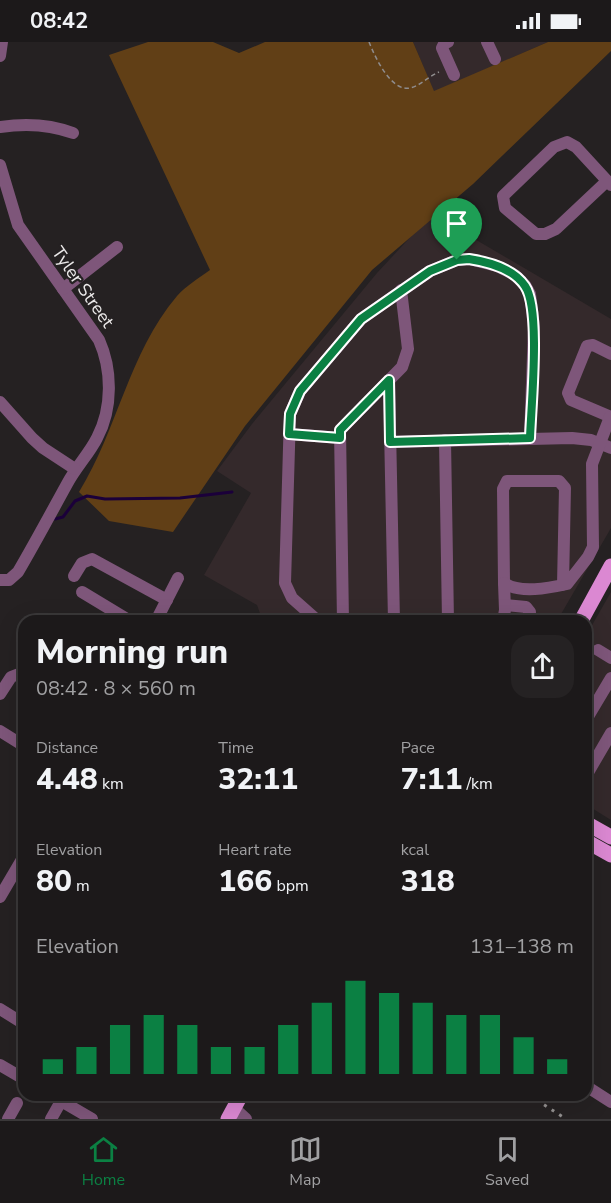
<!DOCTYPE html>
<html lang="en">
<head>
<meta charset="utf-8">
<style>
  :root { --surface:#1c191a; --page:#252223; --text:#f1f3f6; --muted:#a0a0a2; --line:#3a3839; --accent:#0b8043 }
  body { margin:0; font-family:"Nunito Sans",sans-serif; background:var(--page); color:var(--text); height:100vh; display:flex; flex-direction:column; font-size:22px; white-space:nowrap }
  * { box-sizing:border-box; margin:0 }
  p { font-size:20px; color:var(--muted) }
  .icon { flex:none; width:33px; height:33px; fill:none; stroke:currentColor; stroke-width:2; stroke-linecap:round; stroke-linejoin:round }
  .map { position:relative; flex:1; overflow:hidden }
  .panel { position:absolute; left:18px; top:573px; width:574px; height:486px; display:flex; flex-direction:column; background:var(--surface); border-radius:18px; box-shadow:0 6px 24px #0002,0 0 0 2px var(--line) }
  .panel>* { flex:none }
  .pin { position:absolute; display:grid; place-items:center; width:51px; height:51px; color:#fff; margin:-62px -26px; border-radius:50% 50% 50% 0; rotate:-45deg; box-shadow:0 0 6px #0007 }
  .pin .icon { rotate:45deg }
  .round { display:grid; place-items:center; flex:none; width:63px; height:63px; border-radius:18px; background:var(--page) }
  .head { display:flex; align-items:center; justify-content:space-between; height:102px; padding:0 18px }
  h1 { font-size:33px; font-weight:800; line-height:45px }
  .metrics { display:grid; grid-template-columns:repeat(3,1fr); gap:9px; height:102px; padding:6px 18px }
  .metrics div { display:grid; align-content:center }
  .metrics b { font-size:30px; font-weight:800 }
  .metrics small { font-size:16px; font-weight:400 }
  .metrics p { font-size:16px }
  .chart { height:168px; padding:12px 18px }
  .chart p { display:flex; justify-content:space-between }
  .chart svg { width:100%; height:108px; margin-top:6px; stroke:var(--accent); stroke-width:6 }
  .status { display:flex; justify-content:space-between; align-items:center; height:42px; padding:0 30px; background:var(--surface); direction:ltr }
  .status svg { height:16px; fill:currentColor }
  .dock { display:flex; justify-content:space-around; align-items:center; height:84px; border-top:2px solid var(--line); background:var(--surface); font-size:16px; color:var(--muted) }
  .dock a { display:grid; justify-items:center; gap:3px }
  .dock .active { color:var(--accent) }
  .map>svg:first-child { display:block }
</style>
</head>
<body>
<div class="status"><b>08:42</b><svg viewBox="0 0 49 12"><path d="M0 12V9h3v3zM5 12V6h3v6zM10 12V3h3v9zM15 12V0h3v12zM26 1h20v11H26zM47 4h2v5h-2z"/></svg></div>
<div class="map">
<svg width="611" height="1077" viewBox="0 0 611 1077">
  <rect width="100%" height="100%" fill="#252122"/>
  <g fill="#34292b">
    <path d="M413 0H548L434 50Z"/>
    <path d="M432 172 611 277V486L557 579H269L261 574 257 563 204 533 251 451 217 429 252 382 377 231Z"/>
    <path d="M611 550V778L587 763V592Z"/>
  </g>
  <path fill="#613f16" d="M148 0H213L239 11 265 0H413L434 49 548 0H611V9L473 142 372 228 245 384 173 490 109 479 79 450C118 387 128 312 177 254 186 244 199 236 210 228L109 13Z"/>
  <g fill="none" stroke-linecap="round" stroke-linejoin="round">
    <path stroke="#1b003a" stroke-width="3" d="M55 477 63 475 75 459 87 454 105 457 180 456 232 450"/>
    <path stroke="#8f8c8d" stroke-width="1.5" stroke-dasharray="4.5 3" stroke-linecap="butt" d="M369 0C375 15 391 50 410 46 420 44 429 34 439 30"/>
    <g stroke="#7e567a" stroke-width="12">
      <path d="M448 0 444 2 442 6 454 33"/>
      <path d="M487 0 495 17"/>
      <path d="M0 14 2 0"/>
      <path d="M0 85C26 81 49 82 73 91"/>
      <path d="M0 123 18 183 99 298C112 327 113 366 97 396 89 412 76 425 67 442 51 471 35 501 18 530L9 538H0"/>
      <path d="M607 139 556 187 545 192H536L505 166 503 154 554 105 567 100 576 105 611 143"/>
      <path d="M63 247 117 205"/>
      <path d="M611 312 593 303 587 304 568 351 571 358 611 375"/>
      <path d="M389 338 394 579"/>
      <path d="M0 360 32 396 43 406 75 427"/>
      <path d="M289 392 340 396"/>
      <path d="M445 398 448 579"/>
      <path d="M390 400 572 396 591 398 611 406"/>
      <path d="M74 534 82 521 92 517 167 558"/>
      <path d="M563 543 565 446 559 439H507L503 447 504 541C520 552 549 546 567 542L588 515 593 505 592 422 610 375"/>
      <path d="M82 550 130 579"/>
      <path d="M505 563 526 565 530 570 529 579"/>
      <path d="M156 579 178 536"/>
      <path d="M318 579 292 556 285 541 290 372 300 349 361 277 430 229 457 218 469 217 497 224 515 233 525 243 530 252 534 285 530 396"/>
      <path d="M343 579 340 388 402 325 408 307 401 248"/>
      <path d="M503 579 505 568 504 541"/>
      <path d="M598 608 611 616"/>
      <path d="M0 652 11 635 24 630"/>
      <path d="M586 678 611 636"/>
      <path d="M0 689 24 704"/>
      <path d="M586 734 611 691"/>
      <path d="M0 855 24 814"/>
      <path d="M0 967 24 982"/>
      <path d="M0 1023 24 1037"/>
      <path d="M586 1044 611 1060"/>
      <path d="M51 1053 92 1077"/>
      <path d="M234 1066 246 1077"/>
      <path d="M8 1077 17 1061"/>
      <path d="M51 1077 64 1054"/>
    </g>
    <g stroke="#db88d2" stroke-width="15">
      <path d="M581 579 611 524"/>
      <path d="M586 781 611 795"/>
      <path d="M586 799 611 813"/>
      <path d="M228 1077 241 1053"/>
    </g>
    <path stroke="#949191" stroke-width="3" stroke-dasharray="3 6" stroke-linecap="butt" d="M529 1053 566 1077"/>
  </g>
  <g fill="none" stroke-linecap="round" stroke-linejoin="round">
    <g stroke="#fff" stroke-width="12">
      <path id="route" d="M469 217C489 220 513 226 525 244 541 267 531 365 530 396L390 400 389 338 340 388V396L289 392 290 372 300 349 361 277 430 229 457 218Z"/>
    </g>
    <use href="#route" stroke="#0b8043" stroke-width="8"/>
  </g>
  <g text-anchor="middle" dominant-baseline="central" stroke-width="4.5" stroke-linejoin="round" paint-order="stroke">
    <g font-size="18" fill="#ebe9e9" stroke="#252122">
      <text transform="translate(83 245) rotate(55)">Tyler Street</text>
    </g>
  </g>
</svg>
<div class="pin" style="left:457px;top:218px;background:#1e9e55"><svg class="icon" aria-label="arrive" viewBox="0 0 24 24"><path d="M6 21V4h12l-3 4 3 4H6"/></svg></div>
<section class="panel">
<div class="head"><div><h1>Morning run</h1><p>08:42 · 8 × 560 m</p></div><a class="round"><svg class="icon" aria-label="share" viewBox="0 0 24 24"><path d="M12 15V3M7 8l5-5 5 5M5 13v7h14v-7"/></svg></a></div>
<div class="metrics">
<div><p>Distance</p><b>4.48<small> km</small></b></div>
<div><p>Time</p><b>32:11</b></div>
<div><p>Pace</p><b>7:11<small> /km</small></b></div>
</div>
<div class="metrics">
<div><p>Elevation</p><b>80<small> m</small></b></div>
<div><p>Heart rate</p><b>166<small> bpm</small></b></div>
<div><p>kcal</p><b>318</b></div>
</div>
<div class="chart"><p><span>Elevation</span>131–138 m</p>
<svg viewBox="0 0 160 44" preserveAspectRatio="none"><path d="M5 44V38M15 44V33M25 44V24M35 44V20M45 44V24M55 44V33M65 44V33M75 44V24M85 44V15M95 44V6M105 44V11M115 44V15M125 44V20M135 44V20M145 44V29M155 44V38"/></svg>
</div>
</section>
</div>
<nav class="dock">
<a class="active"><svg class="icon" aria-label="home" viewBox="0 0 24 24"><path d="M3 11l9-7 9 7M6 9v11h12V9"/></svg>Home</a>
<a><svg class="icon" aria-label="map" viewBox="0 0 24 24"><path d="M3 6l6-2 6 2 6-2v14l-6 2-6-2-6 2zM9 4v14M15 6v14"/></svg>Map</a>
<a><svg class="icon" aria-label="saved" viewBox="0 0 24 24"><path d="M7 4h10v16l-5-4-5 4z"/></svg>Saved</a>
</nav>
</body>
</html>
